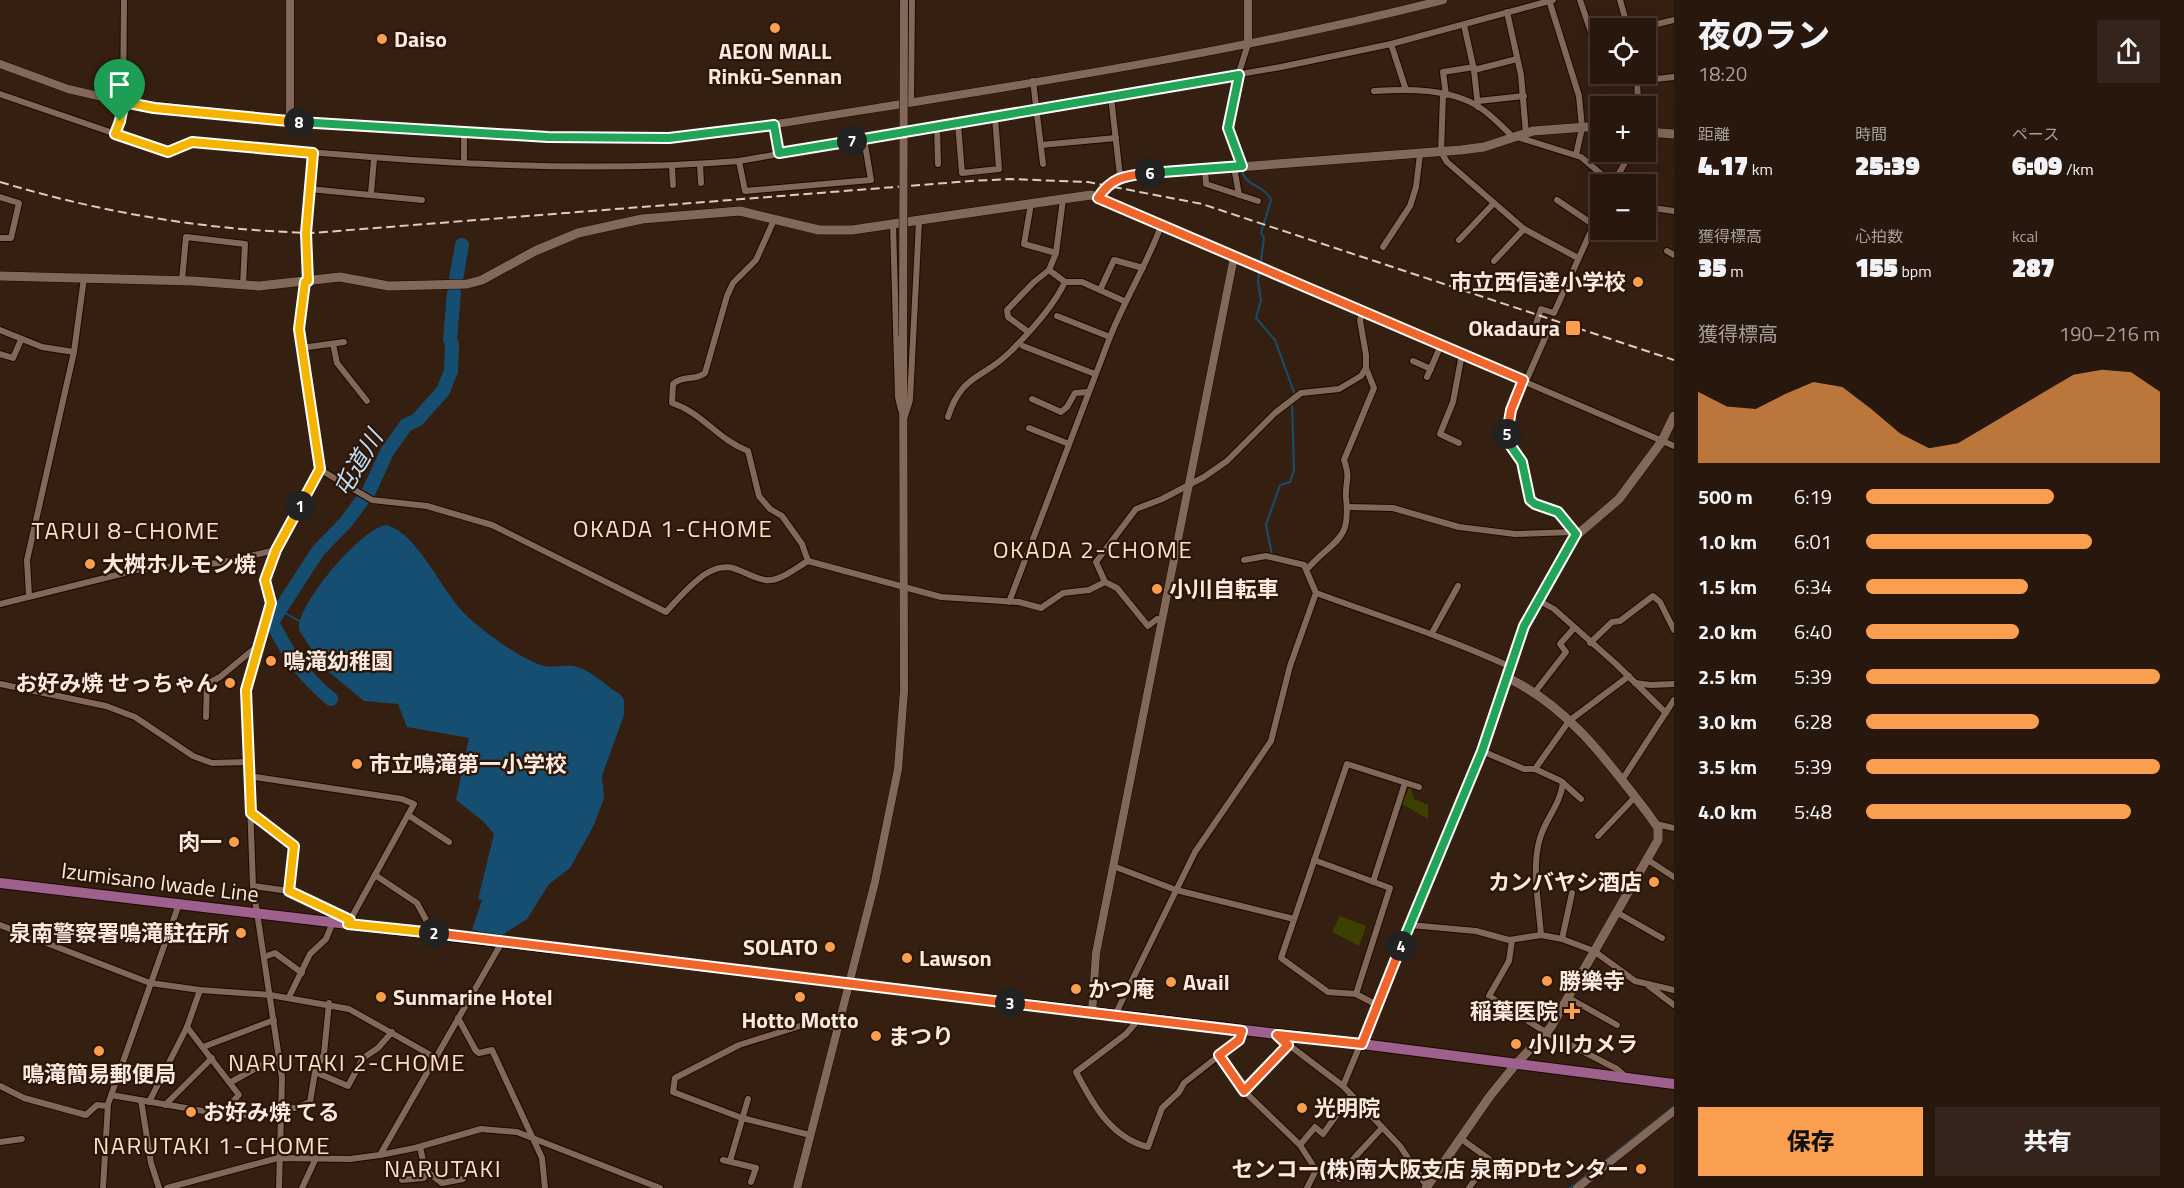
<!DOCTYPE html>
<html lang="ja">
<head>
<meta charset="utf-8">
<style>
  :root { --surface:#28170d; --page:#34241b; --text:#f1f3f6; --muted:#a59f9d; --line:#44362e; --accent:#fa9f4f }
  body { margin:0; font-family:"Titillium Web","Noto Sans JP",sans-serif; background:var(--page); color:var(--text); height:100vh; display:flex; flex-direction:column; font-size:22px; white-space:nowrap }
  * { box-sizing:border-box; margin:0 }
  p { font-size:20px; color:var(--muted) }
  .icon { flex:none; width:33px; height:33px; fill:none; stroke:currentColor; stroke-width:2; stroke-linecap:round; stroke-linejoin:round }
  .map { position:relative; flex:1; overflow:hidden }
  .sheet { display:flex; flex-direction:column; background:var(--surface); width:510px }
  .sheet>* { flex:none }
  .controls { position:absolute; left:1590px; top:18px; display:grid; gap:12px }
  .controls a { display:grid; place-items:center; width:66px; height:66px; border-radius:0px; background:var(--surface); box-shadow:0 6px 24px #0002,0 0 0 2px var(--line); font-size:30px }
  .pin { position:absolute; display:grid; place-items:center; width:51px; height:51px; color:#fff; margin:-62px -26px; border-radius:50% 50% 50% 0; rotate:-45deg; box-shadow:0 0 6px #0007 }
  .pin .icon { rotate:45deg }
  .km { position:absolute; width:30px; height:30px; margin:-15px; border-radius:50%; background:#222; color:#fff; font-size:16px; line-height:30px; text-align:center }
  .round { display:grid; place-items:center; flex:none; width:63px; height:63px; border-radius:0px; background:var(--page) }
  .summary { display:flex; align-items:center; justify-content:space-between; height:102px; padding:0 24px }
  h1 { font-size:33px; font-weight:800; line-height:45px }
  .figures { display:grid; grid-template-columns:repeat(3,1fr); gap:9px; height:102px; padding:6px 24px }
  .figures div { display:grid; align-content:center }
  .figures b { font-size:26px; font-weight:800 }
  .figures small { font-size:16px; font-weight:400 }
  .figures p { font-size:16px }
  .chart { height:168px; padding:12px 24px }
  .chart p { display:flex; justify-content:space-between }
  .chart svg { width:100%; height:108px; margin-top:6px; fill:var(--accent); opacity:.7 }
  .primary-button { display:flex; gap:12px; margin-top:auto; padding:12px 24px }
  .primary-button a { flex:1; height:69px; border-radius:0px; background:var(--accent); color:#111; font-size:24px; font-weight:800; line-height:69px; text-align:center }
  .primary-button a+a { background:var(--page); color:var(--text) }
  ul { padding:0 24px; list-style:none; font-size:20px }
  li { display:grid; grid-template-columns:96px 72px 1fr; align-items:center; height:45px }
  li i { height:15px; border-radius:8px; background:var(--accent) }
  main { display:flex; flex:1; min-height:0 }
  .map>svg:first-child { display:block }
</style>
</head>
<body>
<main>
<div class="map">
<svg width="1674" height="1188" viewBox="0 0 1674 1188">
  <rect width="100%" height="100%" fill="#351f11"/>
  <g fill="#3c4000">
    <path d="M1410 786 1414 799 1428 805V819L1402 804Z"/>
    <path d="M1340 916 1366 926 1359 946 1332 932Z"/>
  </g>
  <path fill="#154e71" d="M387 525C420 535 442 594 468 617 484 632 523 661 545 666 555 668 567 664 577 667 591 670 607 687 620 694L624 700V715L602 776 604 798 594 825 570 868 549 884 527 919 502 935 472 930 482 900 478 899 494 834 483 821 456 800 469 738 407 727 398 704 364 701 323 667 299 630C295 606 363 526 387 525Z"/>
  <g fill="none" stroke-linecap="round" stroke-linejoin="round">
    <g stroke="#154e71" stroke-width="2">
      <path d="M1242 170C1245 187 1265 185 1271 200L1261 233 1264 238 1258 282 1261 300 1256 318 1275 340 1295 395"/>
      <path d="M1272 555 1266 525 1280 485 1290 482 1294 471 1292 403"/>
      <path d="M280 610 299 621"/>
      <path d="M1570 1188 1674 1106"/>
    </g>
    <g stroke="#154e71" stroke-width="14">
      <path d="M456 279 462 245"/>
      <path d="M331 699C304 677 287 653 272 622L318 551 346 522 369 491 387 452 406 425 417 420 443 391 451 371 452 345 450 339 454 293"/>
    </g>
    <g stroke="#1c0800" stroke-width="8">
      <g id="minor">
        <path d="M1549 0 1579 96 1582 128 1576 155"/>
        <path d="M1580 0 1592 35 1595 63"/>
        <path d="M1620 0 1628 28"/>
        <path d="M1507 12 1521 75 1526 134"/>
        <path d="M1464 25 1474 70 1478 107"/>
        <path d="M1646 27 1656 79 1674 77"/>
        <path d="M1641 28 1674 20"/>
        <path d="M1391 44 1406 90"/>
        <path d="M1474 70 1517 59"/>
        <path d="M1637 74 1638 106"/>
        <path d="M1033 81 1043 164"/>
        <path d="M1374 91C1406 89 1450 88 1479 107 1492 115 1502 127 1514 138"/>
        <path d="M0 94 168 152 192 142C374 158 557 176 739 161L1281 67 1391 44 1553 0"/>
        <path d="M1443 95 1441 152 1447 162 1524 229 1578 258"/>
        <path d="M1446 95 1443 72 1474 67"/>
        <path d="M1111 97 1120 176"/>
        <path d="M1478 101 1524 96"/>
        <path d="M911 102 912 0"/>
        <path d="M958 124 962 173 999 169 995 117"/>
        <path d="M775 125 779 153"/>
        <path d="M937 126 938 164"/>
        <path d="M464 133V163"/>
        <path d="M115 134 123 111 124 0"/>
        <path d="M1517 137 1581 157 1613 184 1631 152"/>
        <path d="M1041 145 1116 138"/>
        <path d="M739 161 745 191 871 180 864 139"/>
        <path d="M700 164 701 183"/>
        <path d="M1242 166 1228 128 1236 82 1248 44"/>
        <path d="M672 167 673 185"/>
        <path d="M1234 167 1239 195"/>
        <path d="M1205 168 1206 184 1258 201"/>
        <path d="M309 189 422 200"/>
        <path d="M371 193 374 159"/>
        <path d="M0 197 19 203 11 238H0"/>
        <path d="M1098 198 1674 446"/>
        <path d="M1557 200 1594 225"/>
        <path d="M1031 204 1024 244 1056 253"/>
        <path d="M1646 207 1674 211"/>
        <path d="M774 220 756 260 733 283 727 296 705 373C696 381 682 375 673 384L672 403C703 413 717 439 748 451L759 496 770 509 782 516 802 544 808 561 941 597 1019 602 1041 608 1063 593 1089 590 1105 582 1117 588 1148 626 1157 619 1161 620"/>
        <path d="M893 225 898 397 901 410"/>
        <path d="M1459 240 1494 203"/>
        <path d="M1383 247 1410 206 1416 187 1420 154"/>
        <path d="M1667 251 1674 255"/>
        <path d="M1494 261 1524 229"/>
        <path d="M1049 270 1065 282H1082L1124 301"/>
        <path d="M182 280 186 237 245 244 243 285"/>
        <path d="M308 281 306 233 313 153"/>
        <path d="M1100 290 1114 260 1143 268"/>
        <path d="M1057 316 1110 337"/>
        <path d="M0 330 42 347 74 352"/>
        <path d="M1027 331 1008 317 1007 310 1034 282 1049 270 1056 253 1063 199"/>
        <path d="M333 344 337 363 367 401"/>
        <path d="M1023 346 1095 374"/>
        <path d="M301 348 344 342"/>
        <path d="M0 354 13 358 21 340"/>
        <path d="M1413 361 1431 369"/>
        <path d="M1427 377 1441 345"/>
        <path d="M1523 380 1511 409 1506 439 1522 462 1530 499 1535 504 1558 512 1576 534"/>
        <path d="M1526 381 1549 329 1536 324 1541 309 1554 313 1600 211"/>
        <path d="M1032 399 1061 412 1067 407 1075 393 1088 392"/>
        <path d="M905 416 910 400 919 221"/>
        <path d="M948 417C962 373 984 379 1011 351 1030 332 1053 307 1065 282"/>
        <path d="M1029 428 1069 444"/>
        <path d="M1459 443 1440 434 1453 402 1462 354"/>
        <path d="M319 469 372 500 427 506 492 525 666 612C678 599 692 582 707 573 733 558 742 576 765 580 778 583 797 567 808 561"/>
        <path d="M1349 507 1393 508 1459 527 1515 534 1574 532"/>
        <path d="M1244 560 1266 556 1304 565 1316 593"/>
        <path d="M1308 568C1335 538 1351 542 1346 497 1345 481 1351 480 1344 460L1374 388 1366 368"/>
        <path d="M1105 582 1096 562 1136 509 1162 499 1204 477 1227 461 1275 413 1301 393 1339 389 1361 376 1366 368V355L1360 320 1363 311"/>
        <path d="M29 596 27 560 74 352 84 278"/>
        <path d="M1538 600 1554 609 1616 664 1666 713"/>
        <path d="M1009 602 1110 337C1125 299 1147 264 1161 226"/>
        <path d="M0 604 141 569 219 563 276 550"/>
        <path d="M1432 633 1458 586"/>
        <path d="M1590 643 1612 622 1620 621 1653 596 1660 602 1674 630"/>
        <path d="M1635 683 1651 685 1674 684"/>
        <path d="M0 684 106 706 135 717 193 756 212 763 248 762"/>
        <path d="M1535 692 1566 652 1560 644 1574 628"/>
        <path d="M206 717 207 684 220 677 261 643"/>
        <path d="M1482 751 1524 769H1535L1561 781 1581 799"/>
        <path d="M1535 769 1569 721 1629 676"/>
        <path d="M248 776 402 799 414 804 348 924"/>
        <path d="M1622 780 1674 700"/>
        <path d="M251 813 294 846 289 891"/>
        <path d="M408 815 449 842"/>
        <path d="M1656 824 1674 828"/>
        <path d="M1598 836 1635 797"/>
        <path d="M1314 860 1390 888 1356 994"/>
        <path d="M1648 860 1674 877"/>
        <path d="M1113 866 1176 890 1294 919"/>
        <path d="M375 875 417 903 433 933"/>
        <path d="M1373 882 1405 783"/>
        <path d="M253 886 289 891 350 920"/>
        <path d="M1618 913 1662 938"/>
        <path d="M0 925 150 983 200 990 270 995 349 1009 436 1058"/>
        <path d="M1410 925 1476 931 1509 940 1541 935 1562 939 1594 951 1635 981 1674 990"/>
        <path d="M1541 935C1539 904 1531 868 1540 838 1546 818 1560 805 1563 783"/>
        <path d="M1562 939 1572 893"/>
        <path d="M1512 940 1509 961 1489 996 1547 1033 1617 1069 1626 1077"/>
        <path d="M264 957 275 953 302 973"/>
        <path d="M1649 986 1674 1005"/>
        <path d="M289 997 310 954 326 939 333 922"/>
        <path d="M1569 998 1617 1025"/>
        <path d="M1377 1005 1356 994 1328 992 1281 958 1347 764 1419 787"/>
        <path d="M1115 1015 1195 852 1271 741 1290 666 1316 593C1382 617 1448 638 1511 667"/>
        <path d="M458 1018 476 1051 479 1053 492 1050 542 1158 545 1188"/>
        <path d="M1139 1019 1126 1034 1076 1072C1092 1103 1111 1138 1148 1147L1162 1108 1179 1092 1184 1083 1239 1040 1242 1031"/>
        <path d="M187 1027 239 1095 220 1114"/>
        <path d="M1277 1036 1343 1086"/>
        <path d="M203 1047 274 1020"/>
        <path d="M1219 1055 1244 1091 1300 1145 1315 1127 1323 1134 1351 1095"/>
        <path d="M315 1072 348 1086 363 1058 378 1048 392 1032"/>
        <path d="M231 1082 264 1064 279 1060"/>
        <path d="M0 1086 24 1098 86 1115 97 1105 107 1106"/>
        <path d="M1244 1091 1288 1045"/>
        <path d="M111 1095 226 1115H249L281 1109"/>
        <path d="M141 1100 151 1163 159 1188"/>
        <path d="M149 1102 187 1027 200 990"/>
        <path d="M165 1105 212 1058"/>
        <path d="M281 1107 295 1108 310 1102 315 1072 324 1054 329 1003"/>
        <path d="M810 1135 742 1118 673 1092 675 1078 739 1045 803 1025 838 1027"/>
        <path d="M1460 1138 1489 1159 1469 1188"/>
        <path d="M0 1142 22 1139"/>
        <path d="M1300 1145 1316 1170 1307 1188"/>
        <path d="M420 1147 425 1170 442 1183 463 1179"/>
        <path d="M380 1155 502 942"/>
        <path d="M723 1160 756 1168 751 1182"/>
        <path d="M730 1161 748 1099"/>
        <path d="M1339 1179 1355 1157 1381 1129"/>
        <path d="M402 1180 424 1178 425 1170"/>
        <path d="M1426 1185 1400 1146 1343 1086 1482 751 1508 678"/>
        <path d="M103 1188 108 1104 179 904"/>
        <path d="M167 1188 278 1158 350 1159 380 1155 415 1148 481 1129 517 1132 660 1188"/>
        <path d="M279 1188 282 1078 253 886 246 690 271 603 265 580 276 550 319 469 299 329 305 282"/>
        <path d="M302 1188 316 1158"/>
      </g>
    </g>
    <g stroke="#1c0800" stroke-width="9">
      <g id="tertiary">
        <path d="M1248 0V44"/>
        <path d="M0 64 68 89 124 102 290 122 547 137 669 138 746 129C979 91 1214 58 1443 0"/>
        <path d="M290 122V0"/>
        <path d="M1092 1013 1096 953 1234 257"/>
        <path d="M797 1188 875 882 898 769 904 691 903 336"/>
        <path d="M1577 1188 1674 1111"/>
      </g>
    </g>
    <g stroke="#1c0800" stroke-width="10">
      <g id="secondary">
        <path d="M1646 132 1674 134"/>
        <path d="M0 276 193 281 259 286 340 277 389 286 467 284 482 280 535 251 578 233 642 219 740 211 819 230H852L1063 199 1091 195 1098 198 1107 185 1120 176 1461 150 1484 147 1533 131 1600 126"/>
        <path d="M1426 1188 1490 1096 1516 1064 1551 1027 1658 840V828L1649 815C1609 763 1569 707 1508 678L1523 626 1570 541 1619 499 1662 441 1674 416"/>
      </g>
    </g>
    <g stroke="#1c0800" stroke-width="12">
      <path id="primary" d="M0 883 1362 1044 1674 1084"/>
    </g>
    <use href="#minor" stroke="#826858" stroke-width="6"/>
    <use href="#tertiary" stroke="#826858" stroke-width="8"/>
    <use href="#secondary" stroke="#826858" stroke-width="9"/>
    <use href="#primary" stroke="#9e618d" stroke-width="10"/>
    <path stroke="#dcccc2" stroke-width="2" stroke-dasharray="9 4.5" stroke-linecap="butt" d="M0 182C103 213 205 230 312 233L971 181 1010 179 1088 182 1202 204 1674 360"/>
    <g stroke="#1c0800" stroke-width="9" stroke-linecap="butt">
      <path id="tertiary-bridge" d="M903 336 904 0"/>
    </g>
    <use href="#tertiary-bridge" stroke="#826858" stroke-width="8"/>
  </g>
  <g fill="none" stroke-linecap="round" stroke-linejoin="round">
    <g stroke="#fff" stroke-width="12">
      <path id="split-1" d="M120 121 115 134 168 152 192 142 313 153 306 233 308 281 305 282 299 329 320 469 300 506"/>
    </g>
    <g stroke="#fff" stroke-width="12">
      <path id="split-2" d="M300 506 276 550 265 580 271 603 246 690 251 813 294 846 289 891 350 920 348 924 434 933"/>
    </g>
    <g stroke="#fff" stroke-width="12">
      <path id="split-3" d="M434 933 1010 1003"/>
    </g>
    <g stroke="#fff" stroke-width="12">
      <path id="split-4" d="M1010 1003 1242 1031 1239 1040 1219 1055 1244 1091 1288 1045 1277 1035 1362 1044 1401 946"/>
    </g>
    <g stroke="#fff" stroke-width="12">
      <path id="split-5" d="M1401 946 1482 751 1524 626 1576 534 1558 512 1535 504 1530 500 1522 462 1506 439 1507 434"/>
    </g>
    <g stroke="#fff" stroke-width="12">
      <path id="split-6" d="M1150 173C1126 176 1112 176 1098 198L1523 380 1511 410 1507 434"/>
    </g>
    <g stroke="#fff" stroke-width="12">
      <path id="split-7" d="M852 141 1239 75 1228 128 1242 166 1150 173"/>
    </g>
    <g stroke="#fff" stroke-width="12">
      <path id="split-8" d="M299 122 548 137 669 138 774 125 779 153 852 141"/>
    </g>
    <g stroke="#fff" stroke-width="12">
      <path id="split-9" d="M120 121 124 102 154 108 299 122"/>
    </g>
    <use href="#split-1" stroke="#f5b400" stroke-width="8"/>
    <use href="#split-2" stroke="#f5b400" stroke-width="8"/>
    <use href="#split-3" stroke="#f0652b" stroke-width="8"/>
    <use href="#split-4" stroke="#f0652b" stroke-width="8"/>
    <use href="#split-5" stroke="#22a559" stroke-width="8"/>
    <use href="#split-6" stroke="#f0652b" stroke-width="8"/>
    <use href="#split-7" stroke="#22a559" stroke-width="8"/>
    <use href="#split-8" stroke="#22a559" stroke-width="8"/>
    <use href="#split-9" stroke="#f5b400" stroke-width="8"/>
  </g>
  <g fill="#fa9f4f" stroke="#2b1608" stroke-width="2">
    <circle cx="775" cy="28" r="6"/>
    <circle cx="382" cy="39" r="6"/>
    <circle cx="1638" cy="282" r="6"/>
    <rect x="1565" y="320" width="16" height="16" rx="3"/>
    <circle cx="90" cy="564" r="6"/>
    <circle cx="1157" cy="589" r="6"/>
    <circle cx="271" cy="661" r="6"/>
    <circle cx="230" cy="683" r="6"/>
    <circle cx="357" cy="764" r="6"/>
    <circle cx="234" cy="842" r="6"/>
    <circle cx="1654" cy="882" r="6"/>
    <circle cx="241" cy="933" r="6"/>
    <circle cx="830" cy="947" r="6"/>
    <circle cx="907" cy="958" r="6"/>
    <circle cx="1547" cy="981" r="6"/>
    <circle cx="1171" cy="982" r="6"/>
    <circle cx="1076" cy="989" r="6"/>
    <circle cx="381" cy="997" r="6"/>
    <circle cx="800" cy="997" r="6"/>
    <path d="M1569 1002h6v6h6v6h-6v6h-6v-6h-6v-6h6z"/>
    <circle cx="876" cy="1036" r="6"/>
    <circle cx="1516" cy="1044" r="6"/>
    <circle cx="99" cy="1051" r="6"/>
    <circle cx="1302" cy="1108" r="6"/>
    <circle cx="191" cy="1112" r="6"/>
    <circle cx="1641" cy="1169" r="6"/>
  </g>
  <g text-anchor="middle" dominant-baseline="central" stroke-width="4.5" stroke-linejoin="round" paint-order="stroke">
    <g font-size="22" font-weight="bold" fill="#f9eae1" stroke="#2b1608" text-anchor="start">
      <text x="394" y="39">Daiso</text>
      <text x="775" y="51" text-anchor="middle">AEON MALL<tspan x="775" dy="25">Rinkū-Sennan</tspan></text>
      <text x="1626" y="282" text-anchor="end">市立西信達小学校</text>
      <text x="1560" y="328" text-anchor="end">Okadaura</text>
      <text x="102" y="564">大桝ホルモン焼</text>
      <text x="1169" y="589">小川自転車</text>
      <text x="283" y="661">鳴滝幼稚園</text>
      <text x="218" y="683" text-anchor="end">お好み焼 せっちゃん</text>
      <text x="369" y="764">市立鳴滝第一小学校</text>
      <text x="222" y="842" text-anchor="end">肉一</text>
      <text x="1642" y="882" text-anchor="end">カンバヤシ酒店</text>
      <text x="229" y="933" text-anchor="end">泉南警察署鳴滝駐在所</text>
      <text x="818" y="947" text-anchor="end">SOLATO</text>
      <text x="919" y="958">Lawson</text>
      <text x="1559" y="981">勝樂寺</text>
      <text x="1183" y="982">Avail</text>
      <text x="1088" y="989">かつ庵</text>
      <text x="393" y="997">Sunmarine Hotel</text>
      <text x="1558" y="1011" text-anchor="end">稲葉医院</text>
      <text x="800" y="1020" text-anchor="middle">Hotto Motto</text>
      <text x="888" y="1036">まつり</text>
      <text x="1528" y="1044">小川カメラ</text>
      <text x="99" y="1074" text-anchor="middle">鳴滝簡易郵便局</text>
      <text x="1314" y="1108">光明院</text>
      <text x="203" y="1112">お好み焼 てる</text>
      <text x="1629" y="1169" text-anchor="end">センコー(株)南大阪支店 泉南PDセンター</text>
    </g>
    <g font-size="22" fill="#f9eae1" stroke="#2b1608">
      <text transform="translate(160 882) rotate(7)">Izumisano Iwade Line</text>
    </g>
    <g font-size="24" font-style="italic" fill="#c0def5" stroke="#2b1608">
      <text transform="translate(357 463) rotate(-59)">屯道川</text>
    </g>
    <g font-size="24" letter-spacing="1.5" fill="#fcdecb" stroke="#2b1608">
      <text x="673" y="528">OKADA 1-CHOME</text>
      <text x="126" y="530">TARUI 8-CHOME</text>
      <text x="1093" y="549">OKADA 2-CHOME</text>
      <text x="347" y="1062">NARUTAKI 2-CHOME</text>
      <text x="212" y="1145">NARUTAKI 1-CHOME</text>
      <text x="443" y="1168">NARUTAKI</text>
    </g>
  </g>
</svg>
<div class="controls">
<a><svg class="icon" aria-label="locate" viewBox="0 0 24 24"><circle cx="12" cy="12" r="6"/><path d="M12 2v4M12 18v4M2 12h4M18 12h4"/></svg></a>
<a>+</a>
<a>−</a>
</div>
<div class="pin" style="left:120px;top:121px;background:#1e9e55"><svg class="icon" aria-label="arrive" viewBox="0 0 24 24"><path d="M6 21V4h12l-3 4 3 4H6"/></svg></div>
<b class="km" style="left:300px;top:506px">1</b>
<b class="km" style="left:434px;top:933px">2</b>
<b class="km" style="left:1010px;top:1003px">3</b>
<b class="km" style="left:1401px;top:946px">4</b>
<b class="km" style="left:1507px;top:434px">5</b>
<b class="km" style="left:1150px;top:173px">6</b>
<b class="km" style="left:852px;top:141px">7</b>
<b class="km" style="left:299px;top:122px">8</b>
</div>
<section class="sheet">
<div class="summary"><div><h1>夜のラン</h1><p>18:20</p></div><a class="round"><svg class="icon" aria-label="share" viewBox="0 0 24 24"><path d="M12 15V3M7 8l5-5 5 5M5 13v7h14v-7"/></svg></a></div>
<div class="figures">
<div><p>距離</p><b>4.17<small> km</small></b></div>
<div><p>時間</p><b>25:39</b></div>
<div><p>ペース</p><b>6:09<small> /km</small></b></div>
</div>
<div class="figures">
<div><p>獲得標高</p><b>35<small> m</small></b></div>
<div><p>心拍数</p><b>155<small> bpm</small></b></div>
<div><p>kcal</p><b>287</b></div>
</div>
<div class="chart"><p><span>獲得標高</span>190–216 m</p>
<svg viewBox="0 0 160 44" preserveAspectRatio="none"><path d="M0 44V15L10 21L20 22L30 16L40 11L50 13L60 22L70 32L80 38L90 36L100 29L110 22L120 15L130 8L140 6L150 7L160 15V44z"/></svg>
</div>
<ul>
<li><b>500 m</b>6:19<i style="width:64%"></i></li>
<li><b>1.0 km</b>6:01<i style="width:77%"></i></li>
<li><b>1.5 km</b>6:34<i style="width:55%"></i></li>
<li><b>2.0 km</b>6:40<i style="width:52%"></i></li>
<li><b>2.5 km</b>5:39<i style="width:100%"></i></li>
<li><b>3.0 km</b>6:28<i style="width:59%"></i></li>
<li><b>3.5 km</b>5:39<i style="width:100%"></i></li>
<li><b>4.0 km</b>5:48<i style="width:90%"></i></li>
</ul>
<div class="primary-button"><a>保存</a><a>共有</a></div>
</section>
</main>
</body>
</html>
